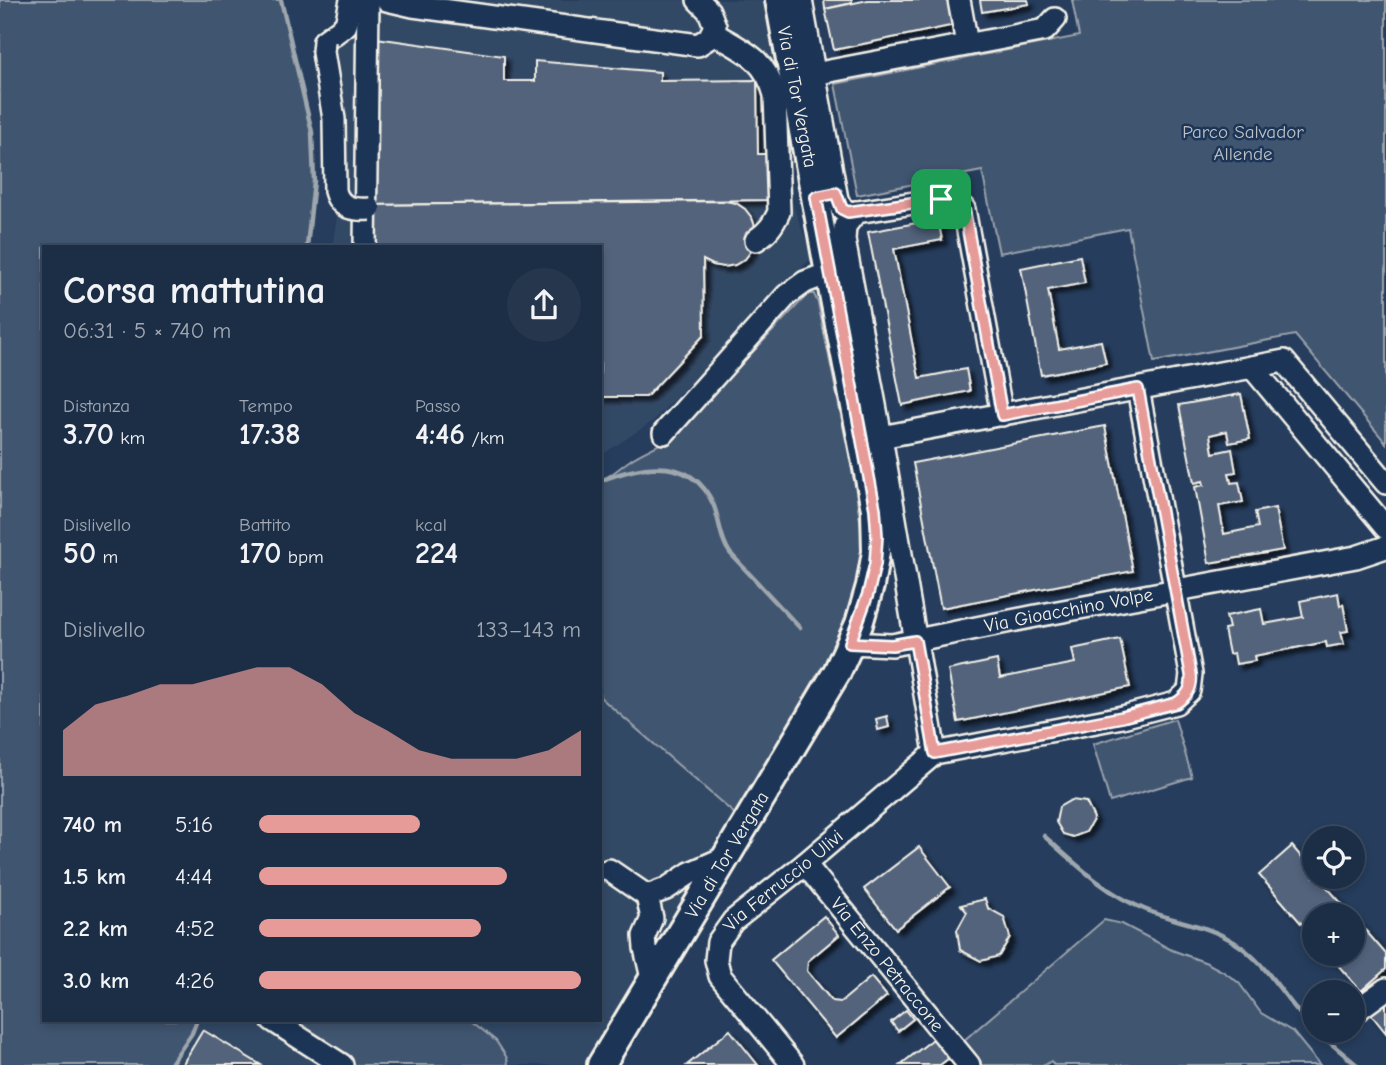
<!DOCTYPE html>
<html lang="it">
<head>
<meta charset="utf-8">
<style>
  :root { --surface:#1c2e46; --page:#25364d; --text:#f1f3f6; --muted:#a0a8b3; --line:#3a4a5f; --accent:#e69b98 }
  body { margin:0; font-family:"Comic Neue",sans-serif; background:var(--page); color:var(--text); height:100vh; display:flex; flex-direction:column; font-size:26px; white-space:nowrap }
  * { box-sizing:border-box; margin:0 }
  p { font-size:23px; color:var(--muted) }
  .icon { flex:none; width:38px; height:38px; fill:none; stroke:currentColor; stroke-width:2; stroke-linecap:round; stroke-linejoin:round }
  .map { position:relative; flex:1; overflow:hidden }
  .drawer { position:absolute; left:42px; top:245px; width:560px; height:777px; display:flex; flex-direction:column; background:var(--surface); border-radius:0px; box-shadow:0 4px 10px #0003,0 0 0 2px var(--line) }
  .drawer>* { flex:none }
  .buttons { position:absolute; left:1302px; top:826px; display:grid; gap:14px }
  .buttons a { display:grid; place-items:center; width:63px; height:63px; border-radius:50%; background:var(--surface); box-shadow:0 4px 10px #0003,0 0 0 2px var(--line); font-size:35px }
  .pin { position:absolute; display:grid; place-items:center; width:60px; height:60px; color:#fff; margin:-30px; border-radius:14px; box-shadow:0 4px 10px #0006 }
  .round { display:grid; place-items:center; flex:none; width:74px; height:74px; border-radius:37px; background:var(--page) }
  .summary { display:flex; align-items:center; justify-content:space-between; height:119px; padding:0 21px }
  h1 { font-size:38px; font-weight:600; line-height:52px }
  .stats { display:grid; grid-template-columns:repeat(3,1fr); gap:10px; height:119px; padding:7px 21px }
  .stats div { display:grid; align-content:center }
  .stats b { font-size:30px; font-weight:600 }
  .stats small { font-size:19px; font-weight:400 }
  .stats p { font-size:19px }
  .chart { height:196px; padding:14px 21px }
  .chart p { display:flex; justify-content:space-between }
  .chart svg { width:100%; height:126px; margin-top:7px; fill:var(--accent); opacity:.7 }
  ul { padding:0 21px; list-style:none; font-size:23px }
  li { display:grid; grid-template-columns:112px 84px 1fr; align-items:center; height:52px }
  li i { height:18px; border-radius:9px; background:var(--accent) }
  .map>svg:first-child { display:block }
</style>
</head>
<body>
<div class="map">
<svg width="1386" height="1065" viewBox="0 0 1386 1065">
  <defs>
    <filter id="shadow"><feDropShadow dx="5" dy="5" stdDeviation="2" flood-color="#0009"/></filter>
  </defs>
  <rect width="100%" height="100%" fill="#263d5d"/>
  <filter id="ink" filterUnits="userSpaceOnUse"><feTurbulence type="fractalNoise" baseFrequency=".0143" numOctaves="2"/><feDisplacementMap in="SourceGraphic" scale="14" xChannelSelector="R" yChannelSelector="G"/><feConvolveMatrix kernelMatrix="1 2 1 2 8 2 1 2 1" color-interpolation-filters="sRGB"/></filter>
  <g filter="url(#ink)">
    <g fill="#334966">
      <path d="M340 0H760L764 4 788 149 789 194 812 257 653 421 600 456V247H332L337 217 322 93 339 20Z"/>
      <path d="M600 697 737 816 587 1065H508L507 1058 470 1020H600Z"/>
      <path d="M193 1020H272L342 1065H170L192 1033Z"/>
    </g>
    <g fill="#40546f" stroke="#9aa2ac" stroke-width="2">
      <path d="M0 0H281L312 132 314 181 307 247H44V1020H197L192 1033 170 1065H0Z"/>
      <path d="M1072 0H1386V443L1295 335 1154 362 1128 228 999 253 982 171 857 195 835 84 1079 36Z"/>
      <path d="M808 294H814L818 303 855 484 863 542 860 570 848 615 826 669 820 670 737 816 600 697V481C611 476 619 468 629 461 643 451 660 446 674 435Z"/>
      <path d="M1175 719 1192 777 1110 802 1093 744Z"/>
      <path d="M1104 920 1122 924 1172 950 1207 963 1224 972 1239 983 1261 1013 1293 1032 1320 1065H1054L1051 1061 1045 1065H980L962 1042Z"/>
      <path d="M272 1020H470L496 1041 507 1058 508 1065H342Z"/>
    </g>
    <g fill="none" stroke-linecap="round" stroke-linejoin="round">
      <g stroke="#9fa7ae" stroke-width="4.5">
        <path d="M281 0 312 132 314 181 307 247"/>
        <path d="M600 481C642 464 693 455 714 506 720 522 720 539 730 553L800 628"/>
        <path d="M1044 836C1075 863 1105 893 1144 909 1173 922 1207 924 1234 942 1269 964 1285 1002 1314 1029"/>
        <path d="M1316 1031 1357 1065"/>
        <path d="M170 1065 192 1033 197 1020"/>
      </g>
    </g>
    <g fill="#52647b" stroke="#f4f1e8" stroke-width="2" filter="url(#shadow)">
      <path d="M824 0H852V3L825 9Z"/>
      <path d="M868 0H950L955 25 834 50 825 9Z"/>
      <path d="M980 0H1028L1029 4 982 12Z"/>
      <path d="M369 37 504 56V81H535V61L660 72V81L757 80 758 154H768V200L370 205Z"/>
      <path d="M725 201 736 203 745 209 752 218 756 229V240L752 250 745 259 735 265 724 267 713 265 703 260 704 335 646 397H600V247H370V205Z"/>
      <path d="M938 219 942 240 894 249 919 378 966 369 970 391 902 405 868 232Z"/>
      <path d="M1080 256 1085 283 1048 290 1059 349 1101 341 1106 363 1041 375 1021 268Z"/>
      <path d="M1241 394 1250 439 1229 443 1227 431 1210 435 1213 453 1232 449 1236 472 1229 473 1231 483 1239 482 1243 502 1219 506 1224 534 1258 527 1255 512 1275 508 1283 550 1209 563 1195 487 1204 485 1203 481 1194 483 1179 405Z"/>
      <path d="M1105 426 1133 571 941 608 913 463Z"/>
      <path d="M1338 593 1340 606 1343 604 1348 631 1341 632 1344 644 1327 647 1326 642 1254 656 1255 661 1236 664 1234 653 1229 654 1224 629 1229 628 1226 616 1261 609 1264 624 1303 617 1300 601Z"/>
      <path d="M1120 639 1130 687 958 722 948 670 997 660 1000 678 1075 663 1072 649Z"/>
      <path d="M887 716 889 727 878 730 876 719Z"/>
      <path d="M1071 800 1086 802 1094 818 1086 832 1073 837 1063 834 1056 822 1059 807Z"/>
      <path d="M1292 846 1314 872V877H1318L1352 915H1314V938L1259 875Z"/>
      <path d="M919 847 950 887 896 929 864 889Z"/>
      <path d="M985 899 988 908 1004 917 1010 937 999 956 981 961 960 950 957 930 967 912 961 905Z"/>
      <path d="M824 916 839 935 808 961 807 971 832 1001 841 1002 871 977 887 996 836 1038 771 960Z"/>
      <path d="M1353 916 1386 954V969L1361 991 1328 954H1353Z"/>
      <path d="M1386 1001V1033L1370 1013Z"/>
      <path d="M906 1010 913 1019 898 1031 891 1022Z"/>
      <path d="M203 1030 261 1065H182Z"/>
      <path d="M730 1030 758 1065H687Z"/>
      <path d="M937 1036 953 1055 940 1065H900Z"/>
    </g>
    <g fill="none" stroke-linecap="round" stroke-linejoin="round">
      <g stroke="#f4f1e8" stroke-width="26">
        <g id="minor">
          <path d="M387 0 413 6 698 45 709 38 715 26 709 11 698 0"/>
          <path d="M801 0 837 199 842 209 851 213 945 198 955 200 964 209 1002 415"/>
          <path d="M959 0 967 44"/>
          <path d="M713 33C744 51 765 58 775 95L779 212C773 225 768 232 756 240"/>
          <path d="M324 41 346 25 351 0"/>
          <path d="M814 74 1045 30 1055 19"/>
          <path d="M856 212 845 226 844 240 881 437 935 753"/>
          <path d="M365 247 368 0"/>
          <path d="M1252 367 1386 528"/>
          <path d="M664 433 787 295 805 282 829 273"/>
          <path d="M881 437 1284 361 1386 483"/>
          <path id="s1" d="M850 643 892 645 1036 616 1356 557 1386 547"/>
          <path id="s2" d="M805 864 969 1065"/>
          <path d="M609 870 647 896 666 889 690 873 724 858"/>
          <path d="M647 896 652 918 644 936 645 948 652 978"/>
          <path d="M1353 1013 1386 989"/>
          <path d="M272 1020 342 1065"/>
          <path id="s3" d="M793 1065 720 976 716 960 718 942 733 921 805 864 935 753 1122 717 1176 703 1189 691 1191 674 1138 389"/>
        </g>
      </g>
      <g stroke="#f4f1e8" stroke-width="32">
        <g id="major">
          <path id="s4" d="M601 1065 837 672 859 624 870 586 876 552 875 509 829 273 779 0"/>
        </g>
      </g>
      <use href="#minor" stroke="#1d3557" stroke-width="21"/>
      <use href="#major" stroke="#1d3557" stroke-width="26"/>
      <g stroke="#f4f1e8" stroke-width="26" stroke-linecap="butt">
        <path id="minor-bridge" d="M324 41 323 52 334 119 335 191C340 209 354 210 370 209"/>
      </g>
      <use href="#minor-bridge" stroke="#1d3557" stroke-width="21"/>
    </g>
  </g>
  <g fill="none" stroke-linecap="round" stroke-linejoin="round" filter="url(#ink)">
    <g stroke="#fff" stroke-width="14">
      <path id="route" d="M836 193 842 209 848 212 946 198 955 200 964 209 1002 415 1138 389 1191 674C1193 688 1187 696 1176 703L1122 717 935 753 915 641 892 645 850 643 868 594 875 564 877 536 875 509 816 197Z"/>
    </g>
    <use href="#route" stroke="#e69b98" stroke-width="9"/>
  </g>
  <g text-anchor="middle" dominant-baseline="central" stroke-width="5" stroke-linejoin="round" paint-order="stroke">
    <g font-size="19" fill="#f4f1e8" stroke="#1d3557">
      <text transform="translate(797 97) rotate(79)">Via di Tor Vergata</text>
      <text stroke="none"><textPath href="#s1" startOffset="222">Via Gioacchino Volpe</textPath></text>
      <text stroke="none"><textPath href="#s4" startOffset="245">Via di Tor Vergata</textPath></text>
      <text stroke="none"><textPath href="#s3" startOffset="240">Via Ferruccio Ulivi</textPath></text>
      <text stroke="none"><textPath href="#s2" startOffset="130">Via Enzo Petraccone</textPath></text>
    </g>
    <g font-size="19" fill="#bec2c4" stroke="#1d3557">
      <text x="1243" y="132">Parco Salvador<tspan x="1243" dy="22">Allende</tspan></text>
    </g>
  </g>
</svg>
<div class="buttons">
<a><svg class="icon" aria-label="locate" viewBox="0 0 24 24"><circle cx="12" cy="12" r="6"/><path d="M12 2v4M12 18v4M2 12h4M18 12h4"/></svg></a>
<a>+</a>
<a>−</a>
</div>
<div class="pin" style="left:941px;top:199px;background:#1e9e55"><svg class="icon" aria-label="arrive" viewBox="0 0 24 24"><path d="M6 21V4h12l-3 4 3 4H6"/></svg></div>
<section class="drawer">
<div class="summary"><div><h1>Corsa mattutina</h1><p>06:31 · 5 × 740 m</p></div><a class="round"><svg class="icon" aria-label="share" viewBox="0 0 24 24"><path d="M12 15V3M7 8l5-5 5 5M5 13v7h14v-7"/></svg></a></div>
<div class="stats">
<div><p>Distanza</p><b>3.70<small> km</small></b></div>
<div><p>Tempo</p><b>17:38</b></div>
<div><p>Passo</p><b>4:46<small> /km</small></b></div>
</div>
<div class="stats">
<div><p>Dislivello</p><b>50<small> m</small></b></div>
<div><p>Battito</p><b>170<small> bpm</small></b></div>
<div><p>kcal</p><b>224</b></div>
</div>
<div class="chart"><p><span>Dislivello</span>133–143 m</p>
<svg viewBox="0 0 160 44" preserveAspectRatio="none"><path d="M0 44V28L10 19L20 16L30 12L40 12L50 9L60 6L70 6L80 12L90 22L100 28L110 35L120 38L130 38L140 38L150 35L160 28V44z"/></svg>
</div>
<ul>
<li><b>740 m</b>5:16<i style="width:50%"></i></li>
<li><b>1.5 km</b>4:44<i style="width:77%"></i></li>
<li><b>2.2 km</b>4:52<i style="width:69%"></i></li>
<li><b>3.0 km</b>4:26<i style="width:100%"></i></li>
</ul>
</section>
</div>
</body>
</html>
